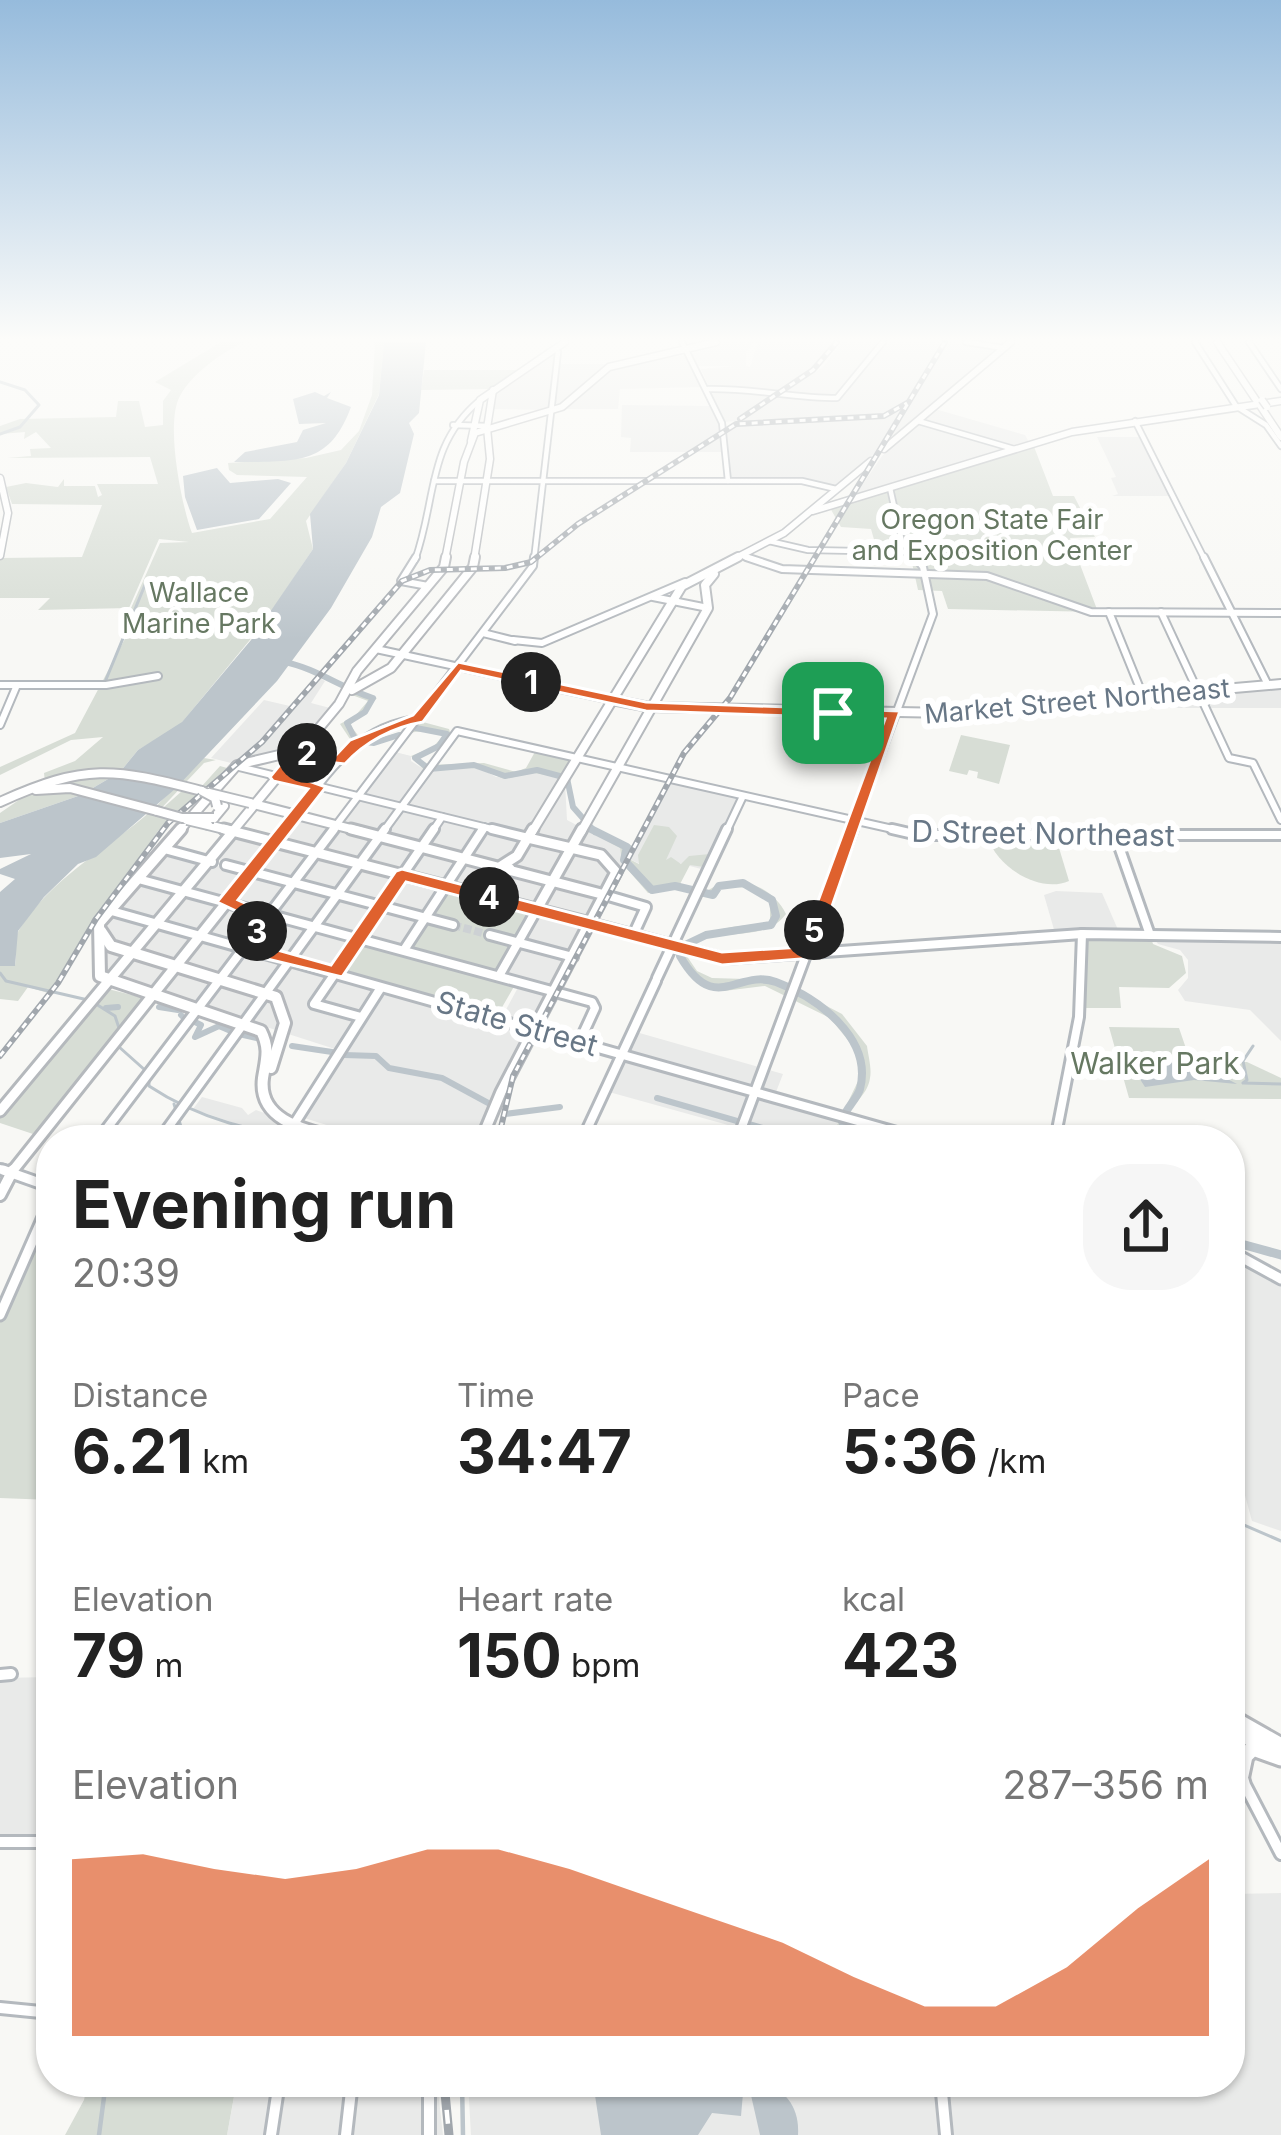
<!DOCTYPE html>
<html lang="en">
<head>
<meta charset="utf-8">
<style>
  :root { --surface:#fff; --page:#f6f6f6; --text:#222; --muted:#767676; --accent:#df612e }
  body { margin:0; font-family:Inter,sans-serif; background:var(--page); color:var(--text); height:100vh; display:flex; flex-direction:column; font-size:45px; white-space:nowrap }
  * { box-sizing:border-box; margin:0 }
  p { font-size:39px; color:var(--muted) }
  .icon { flex:none; width:66px; height:66px; fill:none; stroke:currentColor; stroke-width:2; stroke-linecap:round; stroke-linejoin:round }
  .map { position:relative; flex:1; overflow:hidden }
  .sheet { position:absolute; left:36px; top:1125px; width:1209px; height:972px; display:flex; flex-direction:column; background:var(--surface); border-radius:48px; box-shadow:0 3px 9px #0004 }
  .sheet>* { flex:none }
  .pin { position:absolute; display:grid; place-items:center; width:102px; height:102px; color:#fff; margin:-51px; border-radius:24px; box-shadow:0 6px 18px #0006 }
  .km { position:absolute; width:60px; height:60px; margin:-30px; border-radius:50%; background:#222; color:#fff; font-size:33px; line-height:60px; text-align:center }
  .round { display:grid; place-items:center; flex:none; width:126px; height:126px; border-radius:48px; background:var(--page) }
  .overview { display:flex; align-items:center; justify-content:space-between; height:204px; padding:0 36px }
  h1 { font-size:66px; font-weight:700; line-height:90px }
  .metrics { display:grid; grid-template-columns:repeat(3,1fr); gap:18px; height:204px; padding:12px 36px }
  .metrics div { display:grid; align-content:center }
  .metrics b { font-size:60px; font-weight:700 }
  .metrics small { font-size:33px; font-weight:400 }
  .metrics p { font-size:33px }
  .chart { height:336px; padding:24px 36px }
  .chart p { display:flex; justify-content:space-between }
  .chart svg { width:100%; height:216px; margin-top:12px; fill:var(--accent); opacity:.7 }
  .map>svg:first-child { display:block }
</style>
</head>
<body>
<div class="map">
<svg width="1281" height="2135" viewBox="0 0 1281 2135">
  <rect width="100%" height="100%" fill="#f8f8f5"/>
  <g fill="#e9eae9">
    <path d="M724 342H754L746 352V366L750 367 758 342H834L817 364 736 421 724 422 701 369 737 366H694L705 387 620 389 618 409H562L613 368 696 353Z"/>
    <path d="M842 342H941L876 452 835 487 805 480 731 479 728 452H693L823 367Z"/>
    <path d="M948 342 997 351 887 444Z"/>
    <path d="M561 353 559 364H611L597 371 567 401 547 410 493 409V394L549 354Z"/>
    <path d="M622 405 713 406 722 430 687 452H630L631 438 621 437Z"/>
    <path d="M935 409 1025 435 1029 442 854 497 882 456Z"/>
    <path d="M1097 437H1141L1171 496H1112L1118 494 1111 478 1116 477Z"/>
    <path d="M318 677 325 681 311 703 330 708 298 746 231 763 211 758 264 700 294 707Z"/>
    <path d="M1281 686V708H1151L1145 698Z"/>
    <path d="M395 752 411 756V761L425 770 480 768 496 777 534 773 560 778 565 783 567 820 620 848 622 863 530 1024 502 1017 522 980 357 935 327 973 378 987 335 1049 104 975 99 957 106 926 170 853 294 887 315 850 293 880 215 859 234 834 275 846 297 817 339 828Z"/>
    <path d="M670 781 741 798 705 870 667 860 647 867 629 859Z"/>
    <path d="M1056 891 1102 893 1119 932 1055 933 1044 895Z"/>
    <path d="M1154 938 1281 940V1041L1250 1010 1185 1001 1178 990 1188 978V960L1180 950 1158 944Z"/>
    <path d="M383 989 528 1029 472 1140H375L301 1117Z"/>
    <path d="M636 1032 783 1074 776 1092 840 1113 837 1126 817 1130 824 1140H782L609 1092Z"/>
    <path d="M202 1097 242 1108 248 1115 256 1110 337 1140H227L237 1124 193 1109Z"/>
    <path d="M1239 1259 1281 1286V1531L1252 1521 1230 1441V1286L1237 1281Z"/>
    <path d="M51 1677V1836H0V1678Z"/>
    <path d="M1281 1893V2135H951L945 2082H1230V1894Z"/>
    <path d="M218 2082H273L265 2135H227L235 2092H217Z"/>
    <path d="M283 2082H437L443 2135H275Z"/>
    <path d="M468 2082H938L943 2135H471Z"/>
  </g>
  <g fill="#d7ddd5">
    <path d="M221 342H244C222 353 192 373 180 396 165 422 181 504 192 533L270 519 307 477 237 475 229 470 228 463 306 458 341 450 359 431 372 395 375 342H384L379 394 346 463 306 521 313 549 263 624 179 726 138 750 120 772 81 795 0 823V813L45 782 44 773 75 761 103 737 71 740 0 775V767L75 733 127 635H119L160 543 189 542 159 539 129 608 38 610 50 598H0V558L82 557 102 505 12 504 6 487 26 483 58 487 64 479V486H95L98 497 102 495 97 484H158L150 457 7 458 31 456 30 449 51 448 36 432 24 439 25 432 0 434V426L20 419 116 417 118 401H139L145 427 163 425V401L171 390 155 382Z"/>
    <path d="M424 370H519L491 389 421 390Z"/>
    <path d="M1033 444 1053 496H1074L1095 537 1070 538 1098 612 948 609 942 591 918 590 910 554 877 550 871 529 841 527 830 508Z"/>
    <path d="M355 690 377 698 350 725 364 743 414 728 419 721 449 729 451 735 418 760 425 765 484 763 516 772 526 768 536 750 573 759 560 778 534 773 504 779 480 768 423 769 411 756 433 747 443 736C412 720 384 751 352 742L340 724 355 716 368 701 352 695Z"/>
    <path d="M961 735 1010 745 999 784 977 778 978 772 969 770 967 775 949 771Z"/>
    <path d="M204 758 216 760 204 763 155 815 191 783 202 786 220 766 227 768 158 831 48 993 28 987 18 1001 0 999V966H15C17 953 13 939 19 930 50 880 100 853 144 817 165 799 184 777 204 758Z"/>
    <path d="M589 825 594 832 633 846 627 858 639 864 638 855 654 825 669 827 677 836 666 860 671 857 681 864 689 856 710 854 704 867 690 865 679 886 706 892C732 871 772 884 786 914 762 947 709 922 684 952L697 971 712 978 777 980 842 1014 867 1046C868 1055 872 1068 870 1078 867 1104 829 1112 855 1140H824L816 1130 837 1125 860 1077 856 1050 830 1018 765 986 724 991 701 986 675 954C695 929 739 925 770 923V902L749 888 723 886 711 898 679 888 648 893 622 863 620 848 586 830Z"/>
    <path d="M988 837 1056 838 1069 881C1040 894 996 867 988 837Z"/>
    <path d="M447 891 533 911 499 973 516 983 497 1016 337 972 359 940 405 952Z"/>
    <path d="M1082 934 1150 935 1153 944 1182 956 1186 973 1169 988 1119 987 1121 1008H1079Z"/>
    <path d="M108 989 144 998 36 1135 0 1123V1117Z"/>
    <path d="M1109 1027 1179 1028 1191 1063 1247 1062 1281 1078V1099L1129 1098Z"/>
    <path d="M51 1201V1500L0 1498V1319Z"/>
    <path d="M88 2082H218V2092L235 2091 227 2135H65L84 2100Z"/>
  </g>
  <g fill="#bcc5cb">
    <path d="M384 342H426L419 413 409 423 414 434 400 493 381 507 372 537 331 608 277 681 175 789 96 857 78 864 44 897 18 931 15 966H0V892L15 879 0 874V869L31 854 0 858V823L81 795 120 772 138 750 182 722 251 640 313 549 310 514 346 463 379 395Z"/>
    <path d="M315 392 324 396 331 392 327 398 351 407C330 463 302 462 234 462L245 452 297 442 303 430 326 423 299 424 293 399Z"/>
    <path d="M217 468 230 483 278 479 291 483 259 519 197 530 185 497 183 476Z"/>
    <path d="M1168 1062 1206 1068 1237 1084 1194 1080 1145 1087 1138 1076 1140 1068Z"/>
    <path d="M593 2082H744L741 2116 712 2113 698 2135H601Z"/>
    <path d="M748 2082C779 2082 800 2102 798 2135H760Z"/>
  </g>
  <g fill="none" stroke-linecap="round" stroke-linejoin="round">
    <g stroke="#bcc5cb" stroke-width="3">
      <path d="M0 382 25 390 39 405 20 427 0 434"/>
      <path d="M105 682 147 580"/>
      <path d="M0 973 6 981 88 1000"/>
      <path d="M96 1004 115 1016 120 1031"/>
      <path d="M118 1046 146 1071"/>
      <path d="M1253 1046 1243 1061 1247 1080 1243 1083 1281 1084"/>
      <path d="M149 1080V1086C200 1120 255 1132 314 1140"/>
      <path d="M174 1104 185 1140"/>
      <path d="M1230 1519 1281 1541"/>
    </g>
    <g stroke="#bcc5cb" stroke-width="4.5">
      <path d="M462 2082 463 2135"/>
      <path d="M99 2135 106 2082"/>
    </g>
    <g stroke="#bcc5cb" stroke-width="6">
      <path d="M159 1007 178 1010"/>
      <path d="M106 1008 118 1007"/>
      <path d="M181 1015 185 1019"/>
      <path d="M193 1021 201 1025 195 1037 219 1026 233 1032"/>
      <path d="M239 1034 261 1039"/>
      <path d="M292 1046 332 1052"/>
      <path d="M344 1055 376 1056 389 1068 442 1078 490 1104"/>
      <path d="M657 1098 737 1121"/>
      <path d="M505 1114 560 1107"/>
      <path d="M746 1123 766 1129"/>
      <path d="M772 1130 804 1140"/>
    </g>
    <g stroke="#bcc5cb" stroke-width="6">
      <path d="M284 662C316 668 341 688 373 698L365 712 347 723 356 741 374 743 399 735"/>
      <path d="M416 728 447 734 439 746 415 758 429 769 474 765 505 776 537 770 567 778 573 807 595 832"/>
    </g>
    <path stroke="#bcc5cb" stroke-width="8" d="M591 829 627 847 624 860 652 890 675 886 713 895 719 886 743 883 772 900 776 916 771 925 706 935 683 946 680 956C715 1017 737 968 776 982 818 998 873 1038 860 1089 857 1099 846 1108 842 1120L847 1140"/>
    <path stroke="#bcc5cb" stroke-width="9" d="M1230 1251 1245 1245 1281 1255"/>
    <path stroke="#cdd1d4" stroke-width="8" stroke-dasharray="8 3" stroke-linecap="butt" d="M453 925 490 935"/>
    <g stroke="#b4b9be" stroke-width="8">
      <g id="secondary-far4">
        <path d="M682 342 722 423 728 481"/>
        <path d="M966 342 1004 348"/>
        <path d="M1195 342 1236 406 1266 425 1281 446"/>
        <path d="M1249 342 1281 389"/>
        <path d="M708 389C752 388 793 398 837 398L883 342"/>
        <path d="M918 421 1014 449"/>
        <path d="M1135 421 1205 560"/>
        <path d="M453 425 488 426"/>
        <path d="M434 481H802L836 489"/>
        <path d="M890 488 902 542 917 560"/>
        <path d="M769 541 808 550 909 552"/>
        <path d="M743 556 755 560"/>
        <path d="M415 560C437 499 426 445 480 400"/>
        <path d="M534 560 558 352"/>
      </g>
    </g>
    <g stroke="#b4b9be" stroke-width="10">
      <g id="secondary-far3">
        <path d="M416 557 401 581 428 586"/>
        <path d="M746 557 782 569 987 576 1091 612 1281 613"/>
        <path d="M1204 557 1268 685"/>
        <path d="M653 597 708 608"/>
        <path d="M1109 612 1143 696"/>
        <path d="M1161 612 1229 758 1253 763 1281 820"/>
        <path d="M483 633 515 641"/>
        <path d="M513 640 542 643 685 582"/>
        <path d="M376 649 612 700"/>
        <path d="M0 685H106L158 676"/>
        <path d="M0 725 17 685"/>
        <path d="M297 754 339 761"/>
        <path d="M235 766 504 832"/>
        <path d="M296 815C329 771 359 725 418 719"/>
        <path d="M331 832 533 566 534 557"/>
        <path d="M383 832 457 731 906 832"/>
        <path d="M432 832 442 817"/>
        <path d="M481 832 484 827"/>
        <path d="M726 832 743 796"/>
        <path d="M852 832 933 614 923 567 915 557"/>
      </g>
    </g>
    <g stroke="#b4b9be" stroke-width="14">
      <g id="secondary-far2">
        <path d="M492 829 528 838"/>
        <path d="M892 829 918 835H1281"/>
        <path d="M1115 835 1150 935"/>
        <path d="M168 850 212 862"/>
        <path d="M226 865 453 925"/>
        <path d="M142 880 592 1002 595 1008 583 1034"/>
        <path d="M605 895 646 907 635 931"/>
        <path d="M492 898 510 868"/>
        <path d="M108 910 925 1140"/>
        <path d="M590 923 725 959 1082 934 1281 937"/>
        <path d="M490 935 573 957"/>
        <path d="M404 950 483 829"/>
        <path d="M499 976 537 909"/>
        <path d="M657 978 727 829"/>
        <path d="M361 1017 314 1004 434 829"/>
        <path d="M98 1140 334 829"/>
        <path d="M159 1140 385 829"/>
        <path d="M284 1140 380 989"/>
        <path d="M582 1140 656 981"/>
        <path d="M737 1140 853 829"/>
        <path d="M1055 1140 1079 1017 1082 934"/>
        <path d="M0 1169 12 1173"/>
      </g>
    </g>
    <g stroke="#b4b9be" stroke-width="15">
      <g id="secondary-far1">
        <path d="M3 1170 51 1187"/>
        <path d="M1230 1251 1281 1279"/>
        <path d="M0 1315 51 1199"/>
      </g>
    </g>
    <g stroke="#b4b9be" stroke-width="16">
      <g id="secondary">
        <path d="M0 1675 11 1674"/>
        <path d="M1230 1733 1245 1785 1281 1854"/>
        <path d="M0 1842H51"/>
        <path d="M0 2008 51 2013"/>
        <path d="M429 2082V2135"/>
        <path d="M941 2082 946 2135"/>
        <path d="M271 2135 279 2082"/>
        <path d="M346 2135 352 2082"/>
      </g>
    </g>
    <g stroke="#b5b9bd" stroke-width="9">
      <g id="primary-far3">
        <path d="M487 428 493 390"/>
        <path d="M471 441 480 400 565 342"/>
        <path d="M884 449 1011 342"/>
        <path d="M0 478 8 513 0 556"/>
        <path d="M813 511 1072 432 1281 401"/>
        <path d="M732 560 784 533 871 461"/>
      </g>
    </g>
    <g stroke="#b5b9bd" stroke-width="12">
      <g id="primary-far2">
        <path d="M612 700 649 707 948 713 1281 684"/>
        <path d="M250 803 363 832"/>
        <path d="M208 825 236 832"/>
        <path d="M232 832 302 747"/>
        <path d="M282 832 296 815"/>
        <path d="M532 832 682 586 738 557"/>
        <path d="M581 832 708 608 705 585 714 574"/>
      </g>
    </g>
    <g stroke="#b5b9bd" stroke-width="15">
      <g id="primary-far1">
        <path d="M224 829 590 923"/>
        <path d="M351 829 605 895"/>
        <path d="M501 866 517 856 533 829"/>
        <path d="M537 909 582 829"/>
        <path d="M0 1111 231 834"/>
        <path d="M481 1140 501 1092 616 872 601 855 528 838"/>
        <path d="M11 1173 285 829"/>
      </g>
    </g>
    <g stroke="#b5b9bd" stroke-width="16">
      <path id="primary" d="M0 1195 13 1170"/>
    </g>
    <g stroke="#b5b8bc" stroke-width="9">
      <g id="highway-far3">
        <path d="M1217 342 1256 400"/>
        <path d="M1261 407 1281 437"/>
        <path d="M445 560 464 462 475 433 562 407 609 367 716 342"/>
        <path d="M474 560 490 459 487 428"/>
      </g>
    </g>
    <g stroke="#b5b8bc" stroke-width="12">
      <g id="highway-far2">
        <path d="M352 690 391 668 473 567 475 557"/>
        <path d="M36 790 70 788 157 811"/>
        <path d="M214 797 224 806 214 818"/>
        <path d="M0 802C86 763 113 768 202 791"/>
        <path d="M178 832 237 765 292 752 310 739 339 704 357 671 444 567 446 557"/>
      </g>
    </g>
    <g stroke="#b5b8bc" stroke-width="16">
      <g id="highway-far1">
        <path d="M181 829 99 923 100 976 261 1031C270 1049 266 1059 263 1078 257 1124 313 1131 346 1140"/>
        <path d="M101 931 111 946 276 997 285 1023 271 1068"/>
      </g>
    </g>
    <g stroke="#b5b8bc" stroke-width="21">
      <g id="highway">
        <path d="M1230 1717 1281 1746"/>
        <path d="M1230 1727 1264 1746"/>
        <path d="M1241 1775 1245 1756 1253 1748 1281 1758"/>
      </g>
    </g>
    <use href="#secondary-far4" stroke="#fff" stroke-width="4.5"/>
    <use href="#secondary-far3" stroke="#fff" stroke-width="6"/>
    <use href="#secondary-far2" stroke="#fff" stroke-width="8"/>
    <use href="#secondary-far1" stroke="#fff" stroke-width="9"/>
    <use href="#secondary" stroke="#fff" stroke-width="10"/>
    <use href="#primary-far3" stroke="#fff" stroke-width="6"/>
    <use href="#primary-far2" stroke="#fff" stroke-width="8"/>
    <use href="#primary-far1" stroke="#fff" stroke-width="9"/>
    <use href="#primary" stroke="#fff" stroke-width="10"/>
    <use href="#highway-far3" stroke="#fff" stroke-width="6"/>
    <use href="#highway-far2" stroke="#fff" stroke-width="8"/>
    <use href="#highway-far1" stroke="#fff" stroke-width="10"/>
    <use href="#highway" stroke="#fff" stroke-width="15"/>
    <g stroke="#a1a7ad" stroke-width="6">
      <g id="rail-far1">
        <path d="M740 419 813 370 837 342"/>
        <path d="M0 1056 58 983 96 919 168 823 262 742 402 581 430 570 505 568 531 562 578 524 736 424 884 416 907 403"/>
        <path d="M498 1140 513 1076 684 753 730 698 945 342"/>
      </g>
    </g>
    <g stroke="#a1a7ad" stroke-width="9">
      <path id="rail" d="M444 2082 449 2135"/>
    </g>
    <use href="#rail-far1" stroke="#fff" stroke-width="3" stroke-dasharray="6" stroke-linecap="butt"/>
    <use href="#rail" stroke="#fff" stroke-width="4.5" stroke-dasharray="14" stroke-linecap="butt"/>
    <g stroke="#b5b9bd" stroke-width="12" stroke-linecap="butt">
      <g id="primary-bridge">
        <path d="M209 793 250 803"/>
        <path d="M187 820 208 825"/>
      </g>
    </g>
    <g stroke="#b5b8bc" stroke-width="9" stroke-linecap="butt">
      <path id="highway-bridge-far1" d="M1262 400 1267 407"/>
    </g>
    <g stroke="#b5b8bc" stroke-width="12" stroke-linecap="butt">
      <g id="highway-bridge">
        <path d="M202 791 215 798 217 806"/>
        <path d="M157 811 182 818H214"/>
      </g>
    </g>
    <use href="#primary-bridge" stroke="#fff" stroke-width="8"/>
    <use href="#highway-bridge-far1" stroke="#fff" stroke-width="6"/>
    <use href="#highway-bridge" stroke="#fff" stroke-width="8"/>
  </g>
  <linearGradient id="sky" x2="0" y2="1"><stop stop-color="#96bbdc"/><stop offset="0.53" stop-color="#fcfcfa"/><stop offset="1" stop-color="#fcfcfa" stop-opacity="0"/></linearGradient>
  <rect width="1281" height="640" fill="url(#sky)"/>
  <path fill="#df612e" stroke="#fff" stroke-width="3" fill-rule="evenodd" d="M458 662 646 702 900 711 814 958 722 965 406 882 342 977 238 952 235 947 255 920 217 902 308 789 273 781 270 777 292 750 336 755 350 740 413 715ZM461 671 646 711 885 719 801 947 722 952 402 869 396 871 331 965 256 944 276 917 238 900 326 787 289 774 301 759 345 764C365 742 393 727 423 722Z"/>
  <g text-anchor="middle" dominant-baseline="central" stroke-width="12" stroke-linejoin="round" paint-order="stroke">
    <g font-size="27" fill="#667862" stroke="#fff">
      <text x="992" y="519">Oregon State Fair<tspan x="992" dy="31">and Exposition Center</tspan></text>
      <text x="199" y="592">Wallace<tspan x="199" dy="31">Marine Park</tspan></text>
    </g>
    <g font-size="27" fill="#687786" stroke="#fff">
      <text transform="translate(1077 701) rotate(-5)">Market Street Northeast</text>
    </g>
    <g font-size="30" fill="#687786" stroke="#fff">
      <text transform="translate(1043 833) rotate(1)">D Street Northeast</text>
      <text transform="translate(517 1023) rotate(16)">State Street</text>
    </g>
    <g font-size="30" fill="#667862" stroke="#fff">
      <text x="1155" y="1063">Walker Park</text>
    </g>
  </g>
</svg>
<div class="pin" style="left:833px;top:713px;background:#1e9e55"><svg class="icon" aria-label="arrive" viewBox="0 0 24 24"><path d="M6 21V4h12l-3 4 3 4H6"/></svg></div>
<b class="km" style="left:531px;top:682px">1</b>
<b class="km" style="left:307px;top:753px">2</b>
<b class="km" style="left:257px;top:931px">3</b>
<b class="km" style="left:489px;top:897px">4</b>
<b class="km" style="left:814px;top:930px">5</b>
<section class="sheet">
<div class="overview"><div><h1>Evening run</h1><p>20:39</p></div><a class="round"><svg class="icon" aria-label="share" viewBox="0 0 24 24"><path d="M12 15V3M7 8l5-5 5 5M5 13v7h14v-7"/></svg></a></div>
<div class="metrics">
<div><p>Distance</p><b>6.21<small> km</small></b></div>
<div><p>Time</p><b>34:47</b></div>
<div><p>Pace</p><b>5:36<small> /km</small></b></div>
</div>
<div class="metrics">
<div><p>Elevation</p><b>79<small> m</small></b></div>
<div><p>Heart rate</p><b>150<small> bpm</small></b></div>
<div><p>kcal</p><b>423</b></div>
</div>
<div class="chart"><p><span>Elevation</span>287–356 m</p>
<svg viewBox="0 0 160 44" preserveAspectRatio="none"><path d="M0 44V8L10 7L20 10L30 12L40 10L50 6L60 6L70 10L80 15L90 20L100 25L110 32L120 38L130 38L140 30L150 18L160 8V44z"/></svg>
</div>
</section>
</div>
</body>
</html>
